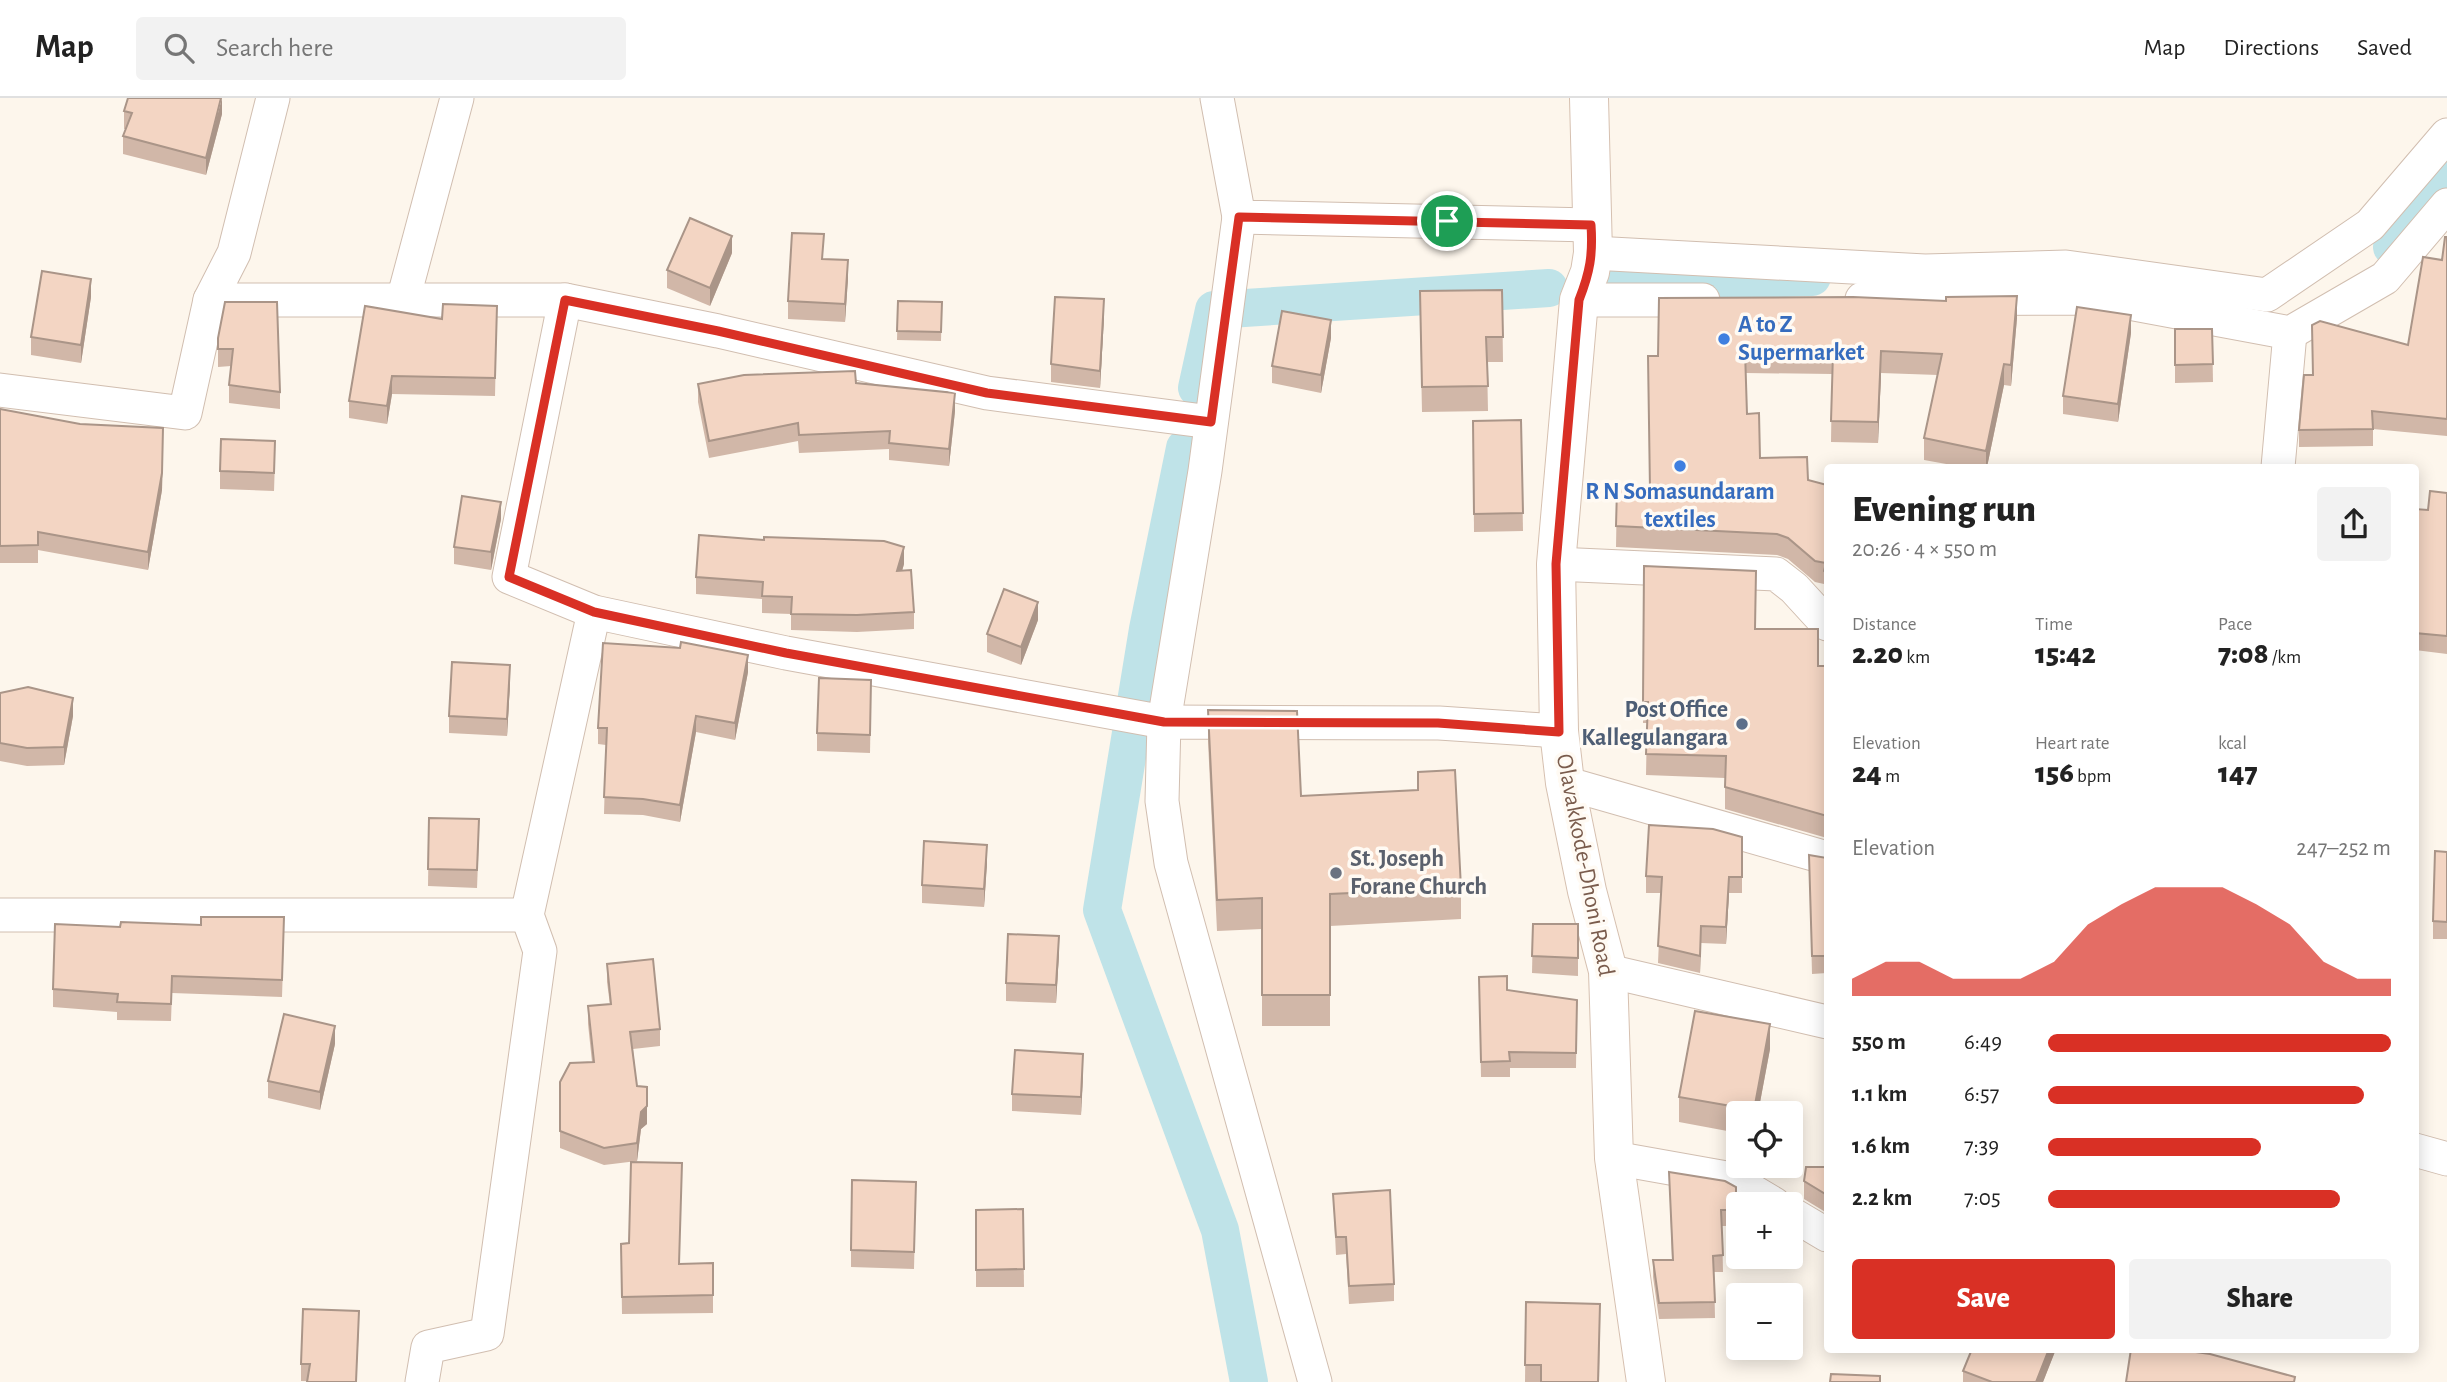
<!DOCTYPE html>
<html lang="en">
<head>
<meta charset="utf-8">
<style>
  :root { --surface:#fff; --page:#f2f2f2; --text:#222; --muted:#767676; --line:#e0e0e0; --accent:#d93025 }
  body { margin:0; font-family:"Alegreya Sans",sans-serif; background:var(--page); color:var(--text); height:100vh; display:flex; flex-direction:column; font-size:26px; white-space:nowrap }
  * { box-sizing:border-box; margin:0 }
  p { font-size:23px; color:var(--muted) }
  .icon { flex:none; width:38px; height:38px; fill:none; stroke:currentColor; stroke-width:2; stroke-linecap:round; stroke-linejoin:round }
  .map { position:relative; flex:1; overflow:hidden }
  .panel { position:absolute; left:1824px; top:366px; width:595px; height:889px; display:flex; flex-direction:column; background:var(--surface); border-radius:7px; box-shadow:0 4px 18px #0003 }
  .panel>* { flex:none }
  .fabs { position:absolute; left:1726px; top:1003px; display:grid; gap:14px }
  .fabs a { display:grid; place-items:center; width:77px; height:77px; border-radius:7px; background:var(--surface); box-shadow:0 4px 18px #0003; font-size:35px }
  .pin { position:absolute; display:grid; place-items:center; width:60px; height:60px; color:#fff; margin:-30px; border:4px solid #fff; border-radius:50%; box-shadow:0 2px 7px #0007 }
  .round { display:grid; place-items:center; flex:none; width:74px; height:74px; border-radius:7px; background:var(--page) }
  .head { display:flex; align-items:center; justify-content:space-between; height:119px; padding:0 28px }
  h1 { font-size:38px; font-weight:800; line-height:52px }
  .figures { display:grid; grid-template-columns:repeat(3,1fr); gap:10px; height:119px; padding:7px 28px }
  .figures div { display:grid; align-content:center }
  .figures b { font-size:30px; font-weight:800 }
  .figures small { font-size:19px; font-weight:400 }
  .figures p { font-size:19px }
  .chart { height:196px; padding:14px 28px }
  .chart p { display:flex; justify-content:space-between }
  .chart svg { width:100%; height:126px; margin-top:7px; fill:var(--accent); opacity:.7 }
  .button { display:flex; gap:14px; margin-top:auto; padding:14px 28px }
  .button a { flex:1; height:80px; border-radius:7px; background:var(--accent); color:#fff; font-size:28px; font-weight:800; line-height:80px; text-align:center }
  .button a+a { background:var(--page); color:var(--text) }
  ul { padding:0 28px; list-style:none; font-size:23px }
  li { display:grid; grid-template-columns:112px 84px 1fr; align-items:center; height:52px }
  li i { height:18px; border-radius:9px; background:var(--accent) }
  header { display:flex; align-items:center; gap:42px; box-sizing:border-box; height:98px; padding:0 35px; background:var(--surface); border-bottom:2px solid var(--line) }
  header strong { font-size:33px }
  nav { display:flex; gap:38px; margin-inline-start:auto; font-size:24px }
  .search { width:490px; height:63px; background:var(--page); display:flex; align-items:center; gap:18px; box-sizing:border-box; padding:0 24px; border-radius:7px; color:var(--muted); font-size:26px }
  .map>svg:first-child { display:block }
</style>
</head>
<body>
<header>
<strong>Map</strong>
<div class="search"><svg class="icon" aria-label="search" viewBox="0 0 24 24"><circle cx="10" cy="10" r="6"/><path d="M15 15l6 6"/></svg>Search here</div>
<nav><a>Map</a><a>Directions</a><a>Saved</a></nav>
</header>
<div class="map">
<svg width="2447" height="1284" viewBox="0 0 2447 1284">
  <rect width="100%" height="100%" fill="#fdf6ec"/>
  <g fill="none" stroke-linecap="round" stroke-linejoin="round">
    <g stroke="#bfe3e8" stroke-width="38">
      <path d="M2392 149 2447 79"/>
      <path d="M1598 187 1812 179"/>
      <path d="M1197 290 1214 212 1549 190"/>
      <path d="M1185 350 1148 531 1102 812 1220 1132 1249 1284"/>
    </g>
    <g stroke="#d1beb0" stroke-width="35">
      <g id="street">
        <path d="M1217 0 1239 119 1591 127"/>
        <path d="M1593 155 1925 173 2066 169 2267 197 2370 127 2447 37"/>
        <path d="M1862 201 2102 200 2290 235 2385 180 2447 107"/>
        <path d="M210 202 234 155 273 0"/>
        <path d="M403 202 457 0"/>
        <path d="M565 202 718 233 987 295 1211 324"/>
        <path d="M1579 202H1703"/>
        <path d="M0 292 185 315 210 202H565L509 479 594 514 786 555 1164 624 1205 373 1239 119"/>
        <path d="M2278 369 2290 235"/>
        <path d="M1556 466 1776 476 1794 490 1827 526"/>
        <path d="M1565 685 1827 760"/>
        <path d="M0 817H527"/>
        <path d="M1608 873 1827 924"/>
        <path d="M2415 1052 2447 1061"/>
        <path d="M1614 1060 1732 1081 1774 1106"/>
        <path d="M1790 1115 1827 1137"/>
        <path d="M422 1284 428 1249 487 1236 540 853 527 817 594 514"/>
        <path d="M1315 1284 1171 765 1162 703 1164 624 1439 625 1559 633"/>
      </g>
    </g>
    <g stroke="#d6c0b0" stroke-width="40">
      <path id="secondary" d="M1589 0 1593 155 1590 174 1579 202 1556 466 1559 633 1565 685 1587 793 1608 873 1614 1060 1646 1284"/>
    </g>
    <use href="#street" stroke="#fff" stroke-width="33"/>
    <use href="#secondary" stroke="#fff" stroke-width="38"/>
  </g>
  <g fill="#d1b7a8">
    <path d="M124 13 222 16 206 77 123 56V38L126 31H124Z"/>
    <path d="M2447 139V338L2373 331V348L2299 349V332L2312 277 2408 247 2442 162Z"/>
    <path d="M732 155 710 208 667 190V172Z"/>
    <path d="M823 161 848 180 845 224 788 221V203Z"/>
    <path d="M1502 192 1503 264H1487L1488 313 1422 314 1420 218Z"/>
    <path d="M91 199 81 265 31 257V239Z"/>
    <path d="M898 203 942 204 941 243 897 242Z"/>
    <path d="M225 204 280 294V311L229 305V287L231 268 218 269V240Z"/>
    <path d="M497 208 495 298 392 296 387 326 349 320V303L442 221Z"/>
    <path d="M1104 219 1100 290 1051 284V266Z"/>
    <path d="M2017 220 2011 288 2004 287 1987 369H1963L1924 362V340L1938 277 1881 275 1878 345 1831 344 1832 276 1746 275 1747 316 1760 360 1808 382 1827 387V498L1824 494V486L1815 484 1788 461 1777 457 1616 449 1617 391 1650 392 1658 258Z"/>
    <path d="M2175 231H2212L2213 284 2175 285Z"/>
    <path d="M2131 235 2118 324 2063 316V298Z"/>
    <path d="M1331 240 1321 295 1272 285V268Z"/>
    <path d="M856 285 955 313 949 368 889 362V351L799 355 798 343 709 360 698 304V286Z"/>
    <path d="M0 311 163 347 162 392 148 472 38 452V465H0Z"/>
    <path d="M1521 322 1523 433 1474 434 1473 324Z"/>
    <path d="M275 361 274 393 220 391V373Z"/>
    <path d="M2447 395V556L2415 552V411L2428 412Z"/>
    <path d="M501 421 491 472 454 466V449Z"/>
    <path d="M904 466 902 473 914 514V531L857 534 791 532V516L762 515V501L696 496V479Z"/>
    <path d="M1644 468 1818 568H1827V740L1725 711V680L1646 677 1647 625H1643Z"/>
    <path d="M1038 522 1021 567 987 554V536Z"/>
    <path d="M748 574 735 642 696 634 680 724 643 717 604 716 606 647 598 646V630Z"/>
    <path d="M510 585 507 638 449 635V618Z"/>
    <path d="M0 595 73 618 64 667 27 668 0 663Z"/>
    <path d="M871 599 870 655 817 653V635Z"/>
    <path d="M1208 612 1301 698 1418 692V674L1461 790V821L1330 828V928H1262V831L1217 833 1208 643Z"/>
    <path d="M429 720 479 739 477 790 428 788Z"/>
    <path d="M1742 739V795H1729L1726 846 1701 845 1700 875 1658 865 1661 795H1646V778Z"/>
    <path d="M2447 754V841H2433V823Z"/>
    <path d="M1809 757 1827 760V875L1812 876Z"/>
    <path d="M987 765 984 809 922 805V787Z"/>
    <path d="M1533 826H1578V878L1532 875Z"/>
    <path d="M284 836 282 899 172 895 171 923 117 922V914L53 909V891Z"/>
    <path d="M1059 856 1056 905 1006 903V885Z"/>
    <path d="M607 866 660 931V948L633 951 637 988 647 1026 641 1031 637 1063 604 1067 560 1050V984L592 964 588 926V908L610 907 607 884Z"/>
    <path d="M1479 879 1507 892 1577 902 1576 970H1510V979H1481Z"/>
    <path d="M335 946 320 1012 268 1000V983Z"/>
    <path d="M1770 951 1758 1015H1738V1035L1679 1024V999Z"/>
    <path d="M1083 974 1081 1017 1012 1013V996Z"/>
    <path d="M1827 1069V1115L1804 1101V1083Z"/>
    <path d="M1669 1074 1736 1089V1128H1722L1723 1174H1714L1715 1220 1659 1221 1653 1179V1162H1672Z"/>
    <path d="M916 1084 914 1171 851 1169V1152Z"/>
    <path d="M1333 1096 1394 1186V1203L1349 1206 1346 1156 1336 1157Z"/>
    <path d="M1023 1111 1024 1189H976V1112Z"/>
    <path d="M621 1146 679 1166 713 1165V1215L622 1216Z"/>
    <path d="M1526 1204 1600 1226 1599 1284H1525Z"/>
    <path d="M359 1231 356 1284 301 1283V1266Z"/>
    <path d="M1972 1251H2056L2043 1284H1963V1273Z"/>
  </g>
  <g fill="#aa9588">
    <path d="M222 0V16L206 77V60Z"/>
    <path d="M732 138V155L710 208V190Z"/>
    <path d="M848 162V180L845 224V206Z"/>
    <path d="M91 181V199L81 265V247Z"/>
    <path d="M2017 198V220L2011 288V267Z"/>
    <path d="M1104 201V219L1100 290V273Z"/>
    <path d="M2131 217V235L2118 324V306Z"/>
    <path d="M1331 222V240L1321 295V277Z"/>
    <path d="M1881 253V275L1878 345V324Z"/>
    <path d="M2004 266V287L1987 369H1986V353Z"/>
    <path d="M392 278V296L387 326V308Z"/>
    <path d="M955 295V313L949 368V351Z"/>
    <path d="M163 347 162 392 148 472V454Z"/>
    <path d="M501 404V421L491 472V454Z"/>
    <path d="M904 449V466L897 490V473Z"/>
    <path d="M1038 504V522L1021 567V549Z"/>
    <path d="M748 557V574L735 642V625Z"/>
    <path d="M510 567V585L507 638V621Z"/>
    <path d="M73 600V618L64 667V649Z"/>
    <path d="M696 618V634L680 724V707Z"/>
    <path d="M987 747V765L984 809V791Z"/>
    <path d="M1729 779V795L1726 846V829Z"/>
    <path d="M1701 828V845L1700 875V858Z"/>
    <path d="M1059 838V856L1056 905V887Z"/>
    <path d="M1770 926V951L1758 1015H1754Z"/>
    <path d="M335 928V946L320 1012V994Z"/>
    <path d="M1083 956V974L1081 1017V999Z"/>
    <path d="M647 1008V1026L641 1031 637 1063V1045L641 1014Z"/>
    <path d="M2049 1251H2056L2043 1284H2036Z"/>
  </g>
  <g fill="#f3d5c3" stroke="#aa9588" stroke-width="2">
    <path d="M128 0H221L206 60 123 38 132 15 124 13Z"/>
    <path d="M690 120 732 138 710 190 667 172Z"/>
    <path d="M792 135 824 136 822 161 848 162 845 206 788 203Z"/>
    <path d="M2445 139H2447V321L2372 313 2373 331 2299 332 2304 277H2313L2312 227 2320 223 2408 247 2423 159 2442 162Z"/>
    <path d="M42 173 91 181 81 247 31 239Z"/>
    <path d="M1502 192 1503 239H1486L1488 288 1422 289 1420 193Z"/>
    <path d="M2017 198 2011 267 2004 266 1986 353 1924 340 1942 256 1881 253 1878 324 1831 323 1833 255 1745 253 1747 316 1759 315 1760 360 1807 359 1808 382 1827 387V476L1824 473 1826 465 1815 463 1788 440 1777 436 1616 428 1617 391 1650 392 1648 258H1658L1659 200 1853 199 1946 203V199Z"/>
    <path d="M1055 199 1104 201 1100 273 1051 266Z"/>
    <path d="M898 203 942 204 941 234 897 233Z"/>
    <path d="M225 204H277L280 294 229 287 233 251H218V240Z"/>
    <path d="M443 206 497 208 495 280 392 278 387 308 349 303 365 208 442 221Z"/>
    <path d="M2077 209 2131 217 2118 306 2063 298Z"/>
    <path d="M1282 213 1331 222 1321 277 1272 268Z"/>
    <path d="M2175 231H2212L2213 266 2175 267Z"/>
    <path d="M855 273 856 285 955 295 949 351 889 345 890 333 799 337 798 325 709 343 698 286 744 277Z"/>
    <path d="M0 311 80 326 163 330 162 375 148 454 38 434V447L0 448Z"/>
    <path d="M1521 322 1523 415 1474 416 1473 323Z"/>
    <path d="M221 341 275 343 274 375 220 373Z"/>
    <path d="M2430 393 2447 395V538L2415 535V411L2428 412Z"/>
    <path d="M462 398 501 404 491 454 454 449Z"/>
    <path d="M699 437 764 442V439L884 443 904 449 897 473 911 472 914 514 857 517 791 516 792 499 762 498 763 484 696 479Z"/>
    <path d="M1644 468 1756 473 1755 531H1818V568H1827V718L1725 689 1726 658 1646 656 1648 604H1643Z"/>
    <path d="M1004 491 1038 504 1021 549 987 536Z"/>
    <path d="M681 544 748 557 735 625 696 618 680 707 643 701 604 699 607 630H598L603 545 680 550Z"/>
    <path d="M452 564 510 567 507 621 449 618Z"/>
    <path d="M819 580 871 582 870 637 817 635Z"/>
    <path d="M28 589 73 600 64 649 27 650 0 645V595Z"/>
    <path d="M1208 612 1297 613 1301 698 1418 692V674L1455 672 1461 790 1330 796V897H1262V800L1217 802Z"/>
    <path d="M429 720 479 721 477 772 428 771Z"/>
    <path d="M1649 727 1713 731 1742 739V779H1729L1726 829 1701 828 1700 858 1658 848 1662 779 1646 778Z"/>
    <path d="M924 743 987 747 984 791 922 787Z"/>
    <path d="M2435 753 2447 754V824L2433 823Z"/>
    <path d="M1809 757 1827 760V858H1812Z"/>
    <path d="M201 819H284L282 882 172 878 171 906 117 904 118 896 53 891 55 826 120 829 121 824 201 827Z"/>
    <path d="M1533 826H1578V860L1532 858Z"/>
    <path d="M1008 836 1059 838 1056 887 1006 885Z"/>
    <path d="M653 861 660 931 630 934 637 988 647 989V1008L641 1014 637 1045 604 1050 560 1033V984L570 965 594 964 588 908 611 906 607 866Z"/>
    <path d="M1507 878V892L1577 902 1576 955 1509 954 1510 963 1481 964 1479 879Z"/>
    <path d="M1695 913 1770 926 1754 1012 1679 999Z"/>
    <path d="M284 916 335 928 320 994 268 983Z"/>
    <path d="M1015 952 1083 956 1081 999 1012 996Z"/>
    <path d="M631 1064 682 1065 679 1166 713 1165V1197L622 1199 621 1146 629 1145Z"/>
    <path d="M1806 1069H1827V1097L1804 1083Z"/>
    <path d="M1669 1074 1725 1083 1736 1089V1112H1721L1723 1157 1713 1158 1715 1204 1659 1205 1653 1162H1673Z"/>
    <path d="M852 1082 916 1084 914 1154 851 1152Z"/>
    <path d="M1390 1092 1394 1186 1349 1188 1346 1139H1336L1333 1096Z"/>
    <path d="M1023 1111 1024 1171 976 1172V1112Z"/>
    <path d="M1526 1204 1600 1206 1598 1284H1541V1267H1525Z"/>
    <path d="M303 1211 359 1213 356 1284H307L310 1266H301Z"/>
    <path d="M1972 1251H2049L2036 1284H1992L1963 1273Z"/>
    <path d="M2131 1251H2174L2210 1256 2295 1279 2294 1284H2126Z"/>
    <path d="M1831 1276 1880 1278V1284H1830Z"/>
  </g>
  <g fill="none" stroke-linecap="round" stroke-linejoin="round">
    <g stroke="#fff" stroke-width="14">
      <path id="route" d="M1239 119 1591 127C1593 157 1590 174 1579 202L1556 466 1559 634 1438 625 1164 624 786 555 594 514 509 479 565 202 718 233 987 295 1211 324Z"/>
    </g>
    <use href="#route" stroke="#d93025" stroke-width="9"/>
  </g>
  <g fill="#3f7fe0" stroke="#fffaf3" stroke-width="2.5">
    <circle cx="1724" cy="241" r="7"/>
    <circle cx="1680" cy="368" r="7"/>
  </g>
  <circle fill="#5c6f8a" stroke="#fffaf3" stroke-width="2.5" cx="1742" cy="626" r="7"/>
  <circle fill="#6b7280" stroke="#fffaf3" stroke-width="2.5" cx="1336" cy="775" r="7"/>
  <g text-anchor="middle" dominant-baseline="central" stroke-width="7" stroke-linejoin="round" paint-order="stroke">
    <g font-size="24" font-weight="bold" fill="#366cbe" stroke="#fffaf3" text-anchor="start">
      <text x="1738" y="227">A to Z<tspan x="1738" dy="28">Supermarket</tspan></text>
      <text x="1680" y="394" text-anchor="middle">R N Somasundaram<tspan x="1680" dy="28">textiles</tspan></text>
    </g>
    <g font-size="24" font-weight="bold" fill="#4e5e75" stroke="#fffaf3" text-anchor="end">
      <text x="1728" y="612">Post Office<tspan x="1728" dy="28">Kallegulangara</tspan></text>
    </g>
    <g font-size="24" font-weight="bold" fill="#5b616d" stroke="#fffaf3" text-anchor="start">
      <text x="1350" y="761">St. Joseph<tspan x="1350" dy="28">Forane Church</tspan></text>
    </g>
    <g font-size="24" fill="#7a5c4d" stroke="#fffaf3">
      <text transform="translate(1585 767) rotate(79)">Olavakkode-Dhoni Road</text>
    </g>
  </g>
</svg>
<div class="fabs">
<a><svg class="icon" aria-label="locate" viewBox="0 0 24 24"><circle cx="12" cy="12" r="6"/><path d="M12 2v4M12 18v4M2 12h4M18 12h4"/></svg></a>
<a>+</a>
<a>−</a>
</div>
<div class="pin" style="left:1447px;top:123px;background:#1e9e55"><svg class="icon" aria-label="arrive" viewBox="0 0 24 24"><path d="M6 21V4h12l-3 4 3 4H6"/></svg></div>
<section class="panel">
<div class="head"><div><h1>Evening run</h1><p>20:26 · 4 × 550 m</p></div><a class="round"><svg class="icon" aria-label="share" viewBox="0 0 24 24"><path d="M12 15V3M7 8l5-5 5 5M5 13v7h14v-7"/></svg></a></div>
<div class="figures">
<div><p>Distance</p><b>2.20<small> km</small></b></div>
<div><p>Time</p><b>15:42</b></div>
<div><p>Pace</p><b>7:08<small> /km</small></b></div>
</div>
<div class="figures">
<div><p>Elevation</p><b>24<small> m</small></b></div>
<div><p>Heart rate</p><b>156<small> bpm</small></b></div>
<div><p>kcal</p><b>147</b></div>
</div>
<div class="chart"><p><span>Elevation</span>247–252 m</p>
<svg viewBox="0 0 160 44" preserveAspectRatio="none"><path d="M0 44V38L10 32L20 32L30 38L40 38L50 38L60 32L70 19L80 12L90 6L100 6L110 6L120 12L130 19L140 32L150 38L160 38V44z"/></svg>
</div>
<ul>
<li><b>550 m</b>6:49<i style="width:100%"></i></li>
<li><b>1.1 km</b>6:57<i style="width:92%"></i></li>
<li><b>1.6 km</b>7:39<i style="width:62%"></i></li>
<li><b>2.2 km</b>7:05<i style="width:85%"></i></li>
</ul>
<div class="button"><a>Save</a><a>Share</a></div>
</section>
</div>
</body>
</html>
